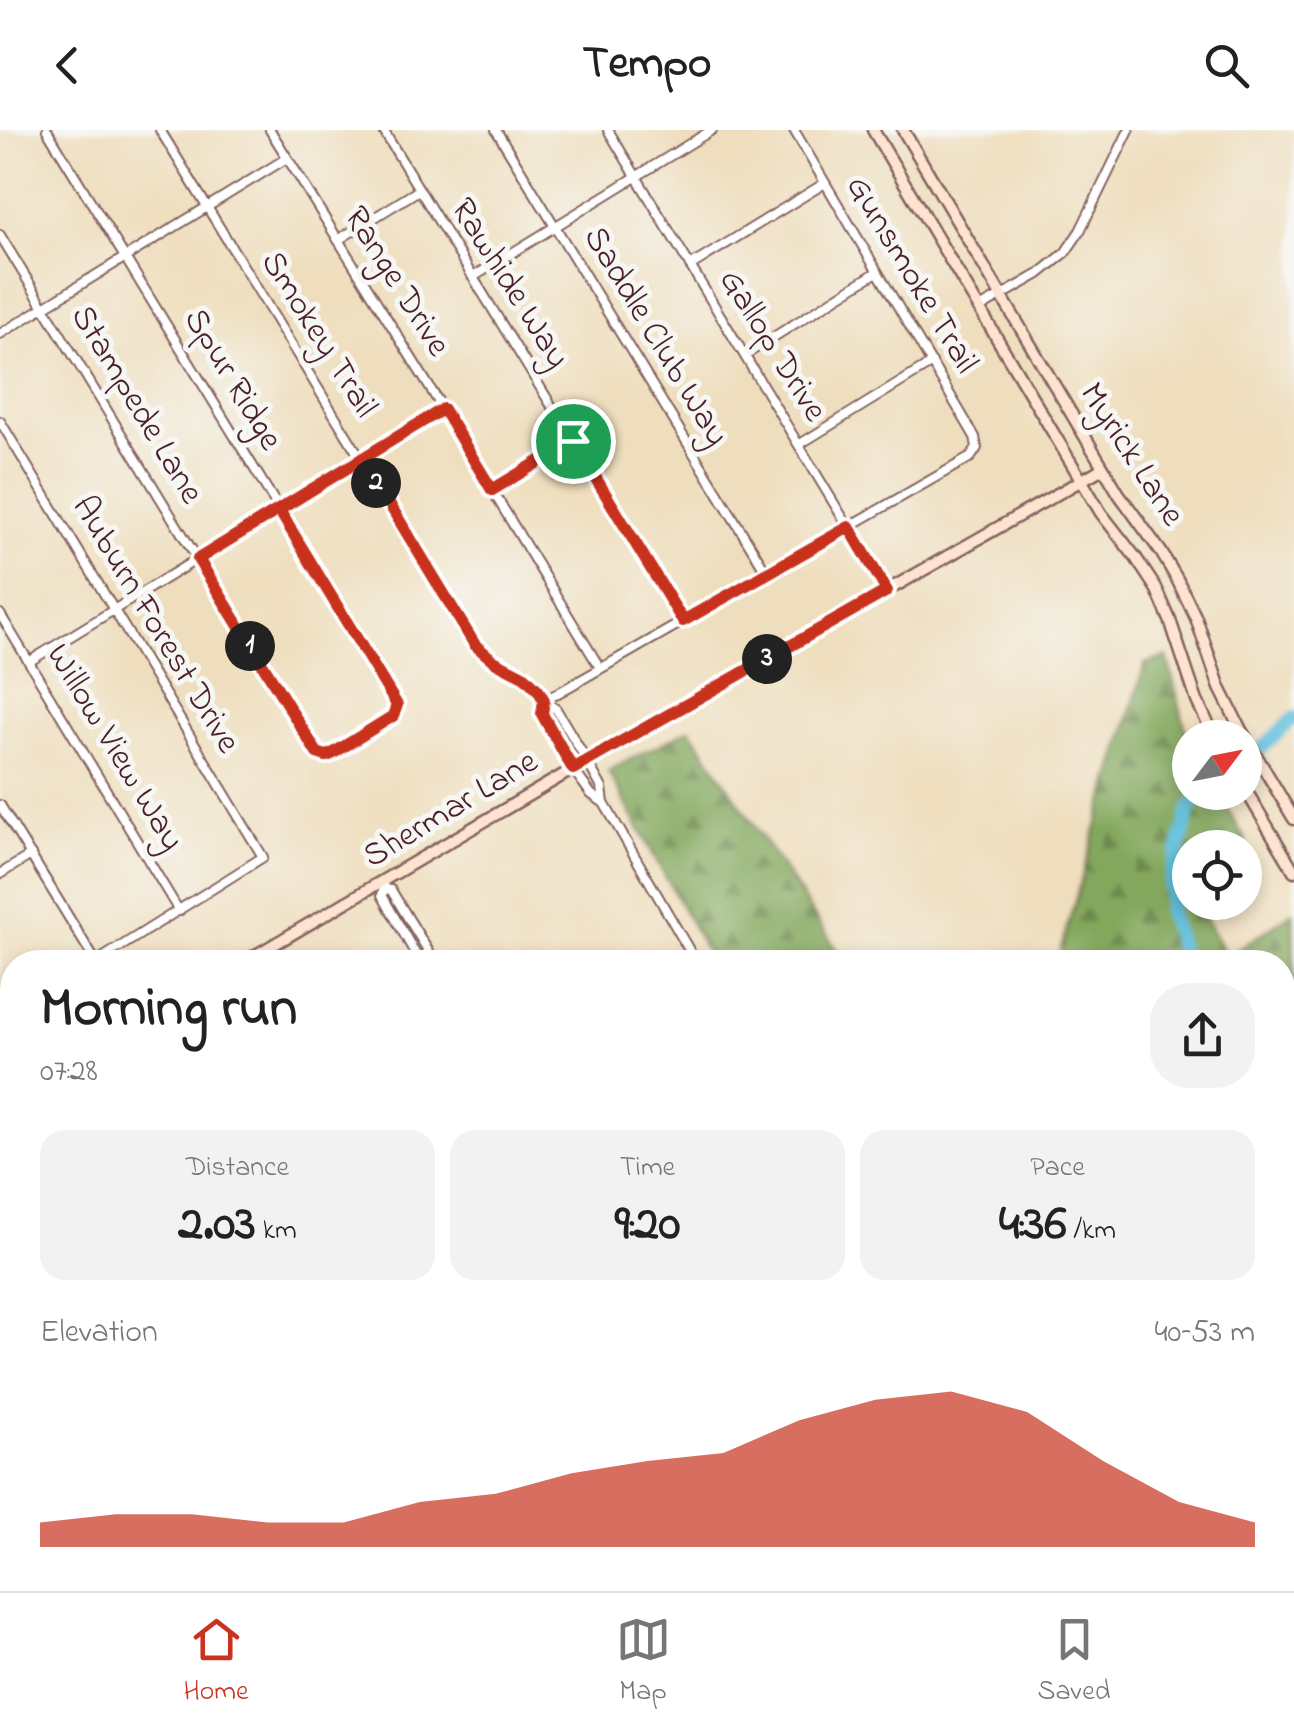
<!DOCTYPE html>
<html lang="en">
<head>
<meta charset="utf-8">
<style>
  :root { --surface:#fff; --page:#f2f2f2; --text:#222; --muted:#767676; --line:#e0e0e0; --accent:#c8321e }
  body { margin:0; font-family:"Indie Flower",sans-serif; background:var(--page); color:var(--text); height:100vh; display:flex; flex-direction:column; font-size:38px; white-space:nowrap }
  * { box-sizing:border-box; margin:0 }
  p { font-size:32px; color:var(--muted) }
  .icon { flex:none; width:55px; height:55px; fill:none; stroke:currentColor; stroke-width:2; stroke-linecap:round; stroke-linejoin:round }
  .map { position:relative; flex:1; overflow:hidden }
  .side { position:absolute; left:0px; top:820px; width:1295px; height:642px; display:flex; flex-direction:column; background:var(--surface); border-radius:40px 40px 0 0; box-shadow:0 5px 15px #0003 }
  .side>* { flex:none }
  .needle { width:65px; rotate:58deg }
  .buttons { position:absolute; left:1172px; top:590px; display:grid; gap:20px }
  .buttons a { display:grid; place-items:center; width:90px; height:90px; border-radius:50%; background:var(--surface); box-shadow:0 5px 15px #0003; font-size:50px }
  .pin { position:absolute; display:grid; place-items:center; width:85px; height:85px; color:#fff; margin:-42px; border:5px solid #fff; border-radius:50%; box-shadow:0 2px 10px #0007 }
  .km { position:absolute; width:50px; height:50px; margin:-25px; border-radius:50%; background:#222; color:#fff; font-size:28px; line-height:50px; text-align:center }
  .round { display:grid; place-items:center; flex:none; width:105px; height:105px; border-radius:40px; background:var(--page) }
  .headline { display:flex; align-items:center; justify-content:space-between; height:170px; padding:0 40px }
  h1 { font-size:55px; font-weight:700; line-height:75px }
  .metrics { display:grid; grid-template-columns:repeat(3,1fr); gap:15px; height:170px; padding:10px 40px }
  .metrics div { display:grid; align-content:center; border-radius:25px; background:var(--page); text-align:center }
  .metrics b { font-size:50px; font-weight:700 }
  .metrics small { font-size:28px; font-weight:400 }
  .metrics p { font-size:28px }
  .chart { height:280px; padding:20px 40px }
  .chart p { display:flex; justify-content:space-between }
  .chart svg { width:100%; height:180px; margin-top:10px; fill:var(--accent); opacity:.7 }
  header { display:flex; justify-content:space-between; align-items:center; height:130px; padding:0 40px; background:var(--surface); font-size:45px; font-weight:700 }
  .dock { display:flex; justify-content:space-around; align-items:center; height:140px; border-top:2px solid var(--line); background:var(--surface); font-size:28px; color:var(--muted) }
  .dock a { display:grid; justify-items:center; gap:5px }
  .dock .on { color:var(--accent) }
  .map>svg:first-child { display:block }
</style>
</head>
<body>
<header><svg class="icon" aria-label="back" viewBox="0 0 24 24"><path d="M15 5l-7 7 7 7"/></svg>Tempo<svg class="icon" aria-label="search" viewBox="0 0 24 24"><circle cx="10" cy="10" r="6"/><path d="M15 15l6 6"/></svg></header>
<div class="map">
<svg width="1294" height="1461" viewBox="0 0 1294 1461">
  <defs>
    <pattern id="forest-firs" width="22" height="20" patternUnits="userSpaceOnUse" patternTransform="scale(2.5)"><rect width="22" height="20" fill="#83a85d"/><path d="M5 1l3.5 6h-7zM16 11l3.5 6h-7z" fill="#6d884d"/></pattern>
  </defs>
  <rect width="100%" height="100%" fill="#f6f6f2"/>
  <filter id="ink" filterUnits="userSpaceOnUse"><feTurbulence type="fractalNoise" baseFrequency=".01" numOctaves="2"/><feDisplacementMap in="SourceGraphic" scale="20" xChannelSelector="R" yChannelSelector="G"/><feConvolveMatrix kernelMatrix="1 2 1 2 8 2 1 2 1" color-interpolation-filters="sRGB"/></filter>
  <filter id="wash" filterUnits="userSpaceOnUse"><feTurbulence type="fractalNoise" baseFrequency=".0048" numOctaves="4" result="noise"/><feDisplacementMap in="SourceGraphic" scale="40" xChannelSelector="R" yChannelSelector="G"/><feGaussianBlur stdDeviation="2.25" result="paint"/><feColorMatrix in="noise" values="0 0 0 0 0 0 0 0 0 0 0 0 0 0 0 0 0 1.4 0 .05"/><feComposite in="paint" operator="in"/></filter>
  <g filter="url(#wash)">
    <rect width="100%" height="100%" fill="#efdebd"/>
    <g fill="url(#forest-firs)" stroke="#666444" stroke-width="2.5">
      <path d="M1167 527 1190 616V662L1218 663 1246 711 1240 717 1190 718V772L1196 773 1227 827 1293 782 1294 851 1283 875 1282 832H1057L1145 534Z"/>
      <path d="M690 599 845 832H712L608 641Z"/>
      <path d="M276 1450H823L817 1461H274Z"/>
    </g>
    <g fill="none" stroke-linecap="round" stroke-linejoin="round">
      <g stroke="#5dbedc" stroke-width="14">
        <path d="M1245 630 1262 618 1294 588"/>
        <path d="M1184 832 1169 782 1171 748 1190 678 1204 662"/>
        <path d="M672 1461 679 1450"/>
      </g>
    </g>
  </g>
  <g filter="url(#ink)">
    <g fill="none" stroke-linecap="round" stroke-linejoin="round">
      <g stroke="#84625e" stroke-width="12">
        <g id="street">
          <path d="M160 0 470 507C492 539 523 535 544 571L971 327 977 318 975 307 794 0"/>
          <path d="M270 0 443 279 600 538"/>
          <path d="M383 0 683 491"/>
          <path d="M496 0 767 443"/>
          <path d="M608 0 887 461"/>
          <path d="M0 105 312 617 320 626 332 624 393 586 396 581V570L47 0"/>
          <path d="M338 110 419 60"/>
          <path d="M690 136 825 53"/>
          <path d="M473 147 712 0"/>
          <path d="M978 179 1039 144 1065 123 1080 101 1129 0"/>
          <path d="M0 204 287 28"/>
          <path d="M745 225 877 142"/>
          <path d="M0 291 263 727 96 832"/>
          <path d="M800 314 932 233"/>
          <path d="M492 360 573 311"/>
          <path d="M0 484 179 781"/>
          <path d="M30 531 443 279"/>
          <path d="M604 673 602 658 587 631 556 579 544 571 542 584 573 639 591 664 604 673 696 832"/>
          <path d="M0 675 96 832"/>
          <path d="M0 744 31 725"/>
          <path d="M384 757 382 765 420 832"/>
          <path d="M385 759 391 760 435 832"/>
          <path d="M0 1131 12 1124"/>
          <path d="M1282 1343 1294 1361"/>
          <path d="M0 1440 12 1461"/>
          <path d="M949 1461 953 1450"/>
          <path d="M1151 1461 1155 1456"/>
        </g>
      </g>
      <g stroke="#84625e" stroke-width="15">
        <g id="secondary">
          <path d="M873 0 1101 383 1136 428 1157 460 1170 490 1197 571 1215 608"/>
          <path d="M903 0 1119 364 1161 422 1177 449 1196 488 1220 558 1241 600 1294 689"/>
          <path d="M1245 659 1294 741"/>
          <path d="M244 832 587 631 1103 338"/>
          <path d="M0 973 12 966"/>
          <path d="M1282 1168 1294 1161"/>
          <path d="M1066 1461 1067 1450"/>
        </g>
      </g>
      <use href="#street" stroke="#fff" stroke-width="8"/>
      <use href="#secondary" stroke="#fee3d1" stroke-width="10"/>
    </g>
  </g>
  <g fill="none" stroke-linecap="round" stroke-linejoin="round" filter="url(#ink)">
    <g stroke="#fff" stroke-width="20">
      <path id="route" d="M573 311 492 360 443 279 198 429 317 623 326 626 332 624 393 586 397 575 279 380 362 329 475 515 494 531 525 547 538 560 544 570 542 584 573 639 887 461 849 397 683 491 573 311"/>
    </g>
    <use href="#route" stroke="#c8321e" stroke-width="12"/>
  </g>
  <g text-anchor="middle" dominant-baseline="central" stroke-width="10" stroke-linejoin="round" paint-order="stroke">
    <g font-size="35" fill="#4a1f2b" stroke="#f6f6f2">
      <text transform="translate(911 145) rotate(59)">Gunsmoke Trail</text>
      <text transform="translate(396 152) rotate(58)">Range Drive</text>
      <text transform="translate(509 154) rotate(58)">Rawhide Way</text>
      <text transform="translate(318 205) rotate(58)">Smokey Trail</text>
      <text transform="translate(655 207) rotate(59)">Saddle Club Way</text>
      <text transform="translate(772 216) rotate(58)">Gallop Drive</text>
      <text transform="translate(232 250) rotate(59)">Spur Ridge</text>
      <text transform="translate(136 275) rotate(59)">Stampede Lane</text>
      <text transform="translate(1131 325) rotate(57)">Myrick Lane</text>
      <text transform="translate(155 495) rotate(59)">Auburn Forest Drive</text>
      <text transform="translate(114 618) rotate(59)">Willow View Way</text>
      <text transform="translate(451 680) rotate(-31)">Shermar Lane</text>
    </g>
  </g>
</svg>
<div class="buttons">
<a><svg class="needle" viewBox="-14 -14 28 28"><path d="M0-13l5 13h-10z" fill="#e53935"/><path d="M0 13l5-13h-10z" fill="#767676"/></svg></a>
<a><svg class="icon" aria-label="locate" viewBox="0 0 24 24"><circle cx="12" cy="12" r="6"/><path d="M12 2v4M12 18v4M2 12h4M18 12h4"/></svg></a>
</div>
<div class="pin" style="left:573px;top:311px;background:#1e9e55"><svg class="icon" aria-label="arrive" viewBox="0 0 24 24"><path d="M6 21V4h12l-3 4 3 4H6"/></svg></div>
<b class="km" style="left:250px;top:516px">1</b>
<b class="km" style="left:376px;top:353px">2</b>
<b class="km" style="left:767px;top:529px">3</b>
<section class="side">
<div class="headline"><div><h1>Morning run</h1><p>07:28</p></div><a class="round"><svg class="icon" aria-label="share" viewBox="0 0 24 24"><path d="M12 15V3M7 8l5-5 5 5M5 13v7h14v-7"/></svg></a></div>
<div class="metrics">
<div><p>Distance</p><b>2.03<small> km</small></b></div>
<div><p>Time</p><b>9:20</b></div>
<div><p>Pace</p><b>4:36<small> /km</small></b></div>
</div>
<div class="chart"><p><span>Elevation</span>40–53 m</p>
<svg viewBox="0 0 160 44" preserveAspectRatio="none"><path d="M0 44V38L10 36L20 36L30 38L40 38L50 33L60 31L70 26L80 23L90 21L100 13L110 8L120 6L130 11L140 23L150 33L160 38V44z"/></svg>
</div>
</section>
</div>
<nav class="dock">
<a class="on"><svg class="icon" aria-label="home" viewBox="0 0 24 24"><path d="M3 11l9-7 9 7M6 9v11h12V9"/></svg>Home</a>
<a><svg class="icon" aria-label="map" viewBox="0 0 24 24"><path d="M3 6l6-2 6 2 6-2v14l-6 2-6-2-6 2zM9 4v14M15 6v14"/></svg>Map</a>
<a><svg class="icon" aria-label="saved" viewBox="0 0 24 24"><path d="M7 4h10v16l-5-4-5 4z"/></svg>Saved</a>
</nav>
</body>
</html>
